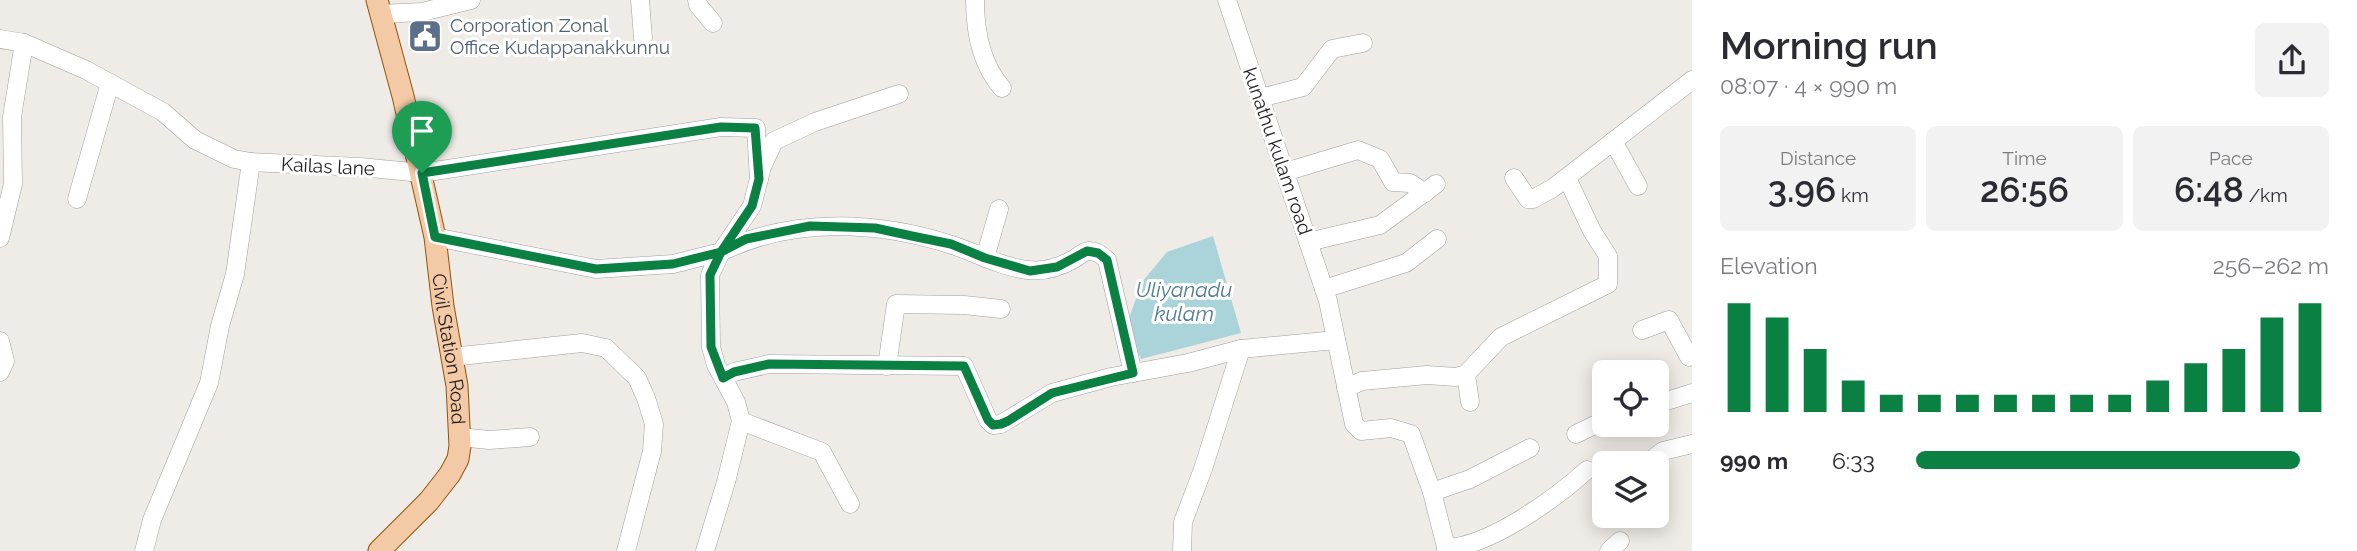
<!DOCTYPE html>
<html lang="en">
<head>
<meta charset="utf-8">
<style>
  :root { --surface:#fff; --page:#f2f2f3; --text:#2b2b33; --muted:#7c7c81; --accent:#0b8043 }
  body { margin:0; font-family:Raleway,sans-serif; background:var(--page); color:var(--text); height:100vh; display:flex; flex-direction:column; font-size:26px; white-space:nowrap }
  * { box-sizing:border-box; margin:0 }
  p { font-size:23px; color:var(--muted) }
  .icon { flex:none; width:38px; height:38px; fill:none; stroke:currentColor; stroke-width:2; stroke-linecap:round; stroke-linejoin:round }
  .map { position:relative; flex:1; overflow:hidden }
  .details { display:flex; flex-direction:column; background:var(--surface); width:665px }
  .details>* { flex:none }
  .fabs { position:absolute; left:1592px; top:360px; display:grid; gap:14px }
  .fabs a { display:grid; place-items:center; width:77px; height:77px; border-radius:10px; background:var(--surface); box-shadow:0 4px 18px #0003; font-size:35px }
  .pin { position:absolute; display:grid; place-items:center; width:60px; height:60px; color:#fff; margin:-72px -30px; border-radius:50% 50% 50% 0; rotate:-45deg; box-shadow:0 0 7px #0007 }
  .pin .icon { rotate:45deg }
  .round { display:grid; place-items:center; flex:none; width:74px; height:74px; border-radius:10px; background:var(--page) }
  .overview { display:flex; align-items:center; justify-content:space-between; height:119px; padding:0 28px }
  h1 { font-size:38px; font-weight:600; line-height:52px }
  .stats { display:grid; grid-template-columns:repeat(3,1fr); gap:10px; height:119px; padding:7px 28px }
  .stats div { display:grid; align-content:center; border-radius:10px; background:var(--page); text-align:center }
  .stats b { font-size:35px; font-weight:600 }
  .stats small { font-size:19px; font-weight:400 }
  .stats p { font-size:19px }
  .chart { height:196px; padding:14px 28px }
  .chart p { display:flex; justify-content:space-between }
  .chart svg { width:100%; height:126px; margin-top:7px; stroke:var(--accent); stroke-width:6 }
  ul { padding:0 28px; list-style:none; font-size:23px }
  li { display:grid; grid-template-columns:112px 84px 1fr; align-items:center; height:52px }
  li i { height:18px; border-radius:9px; background:var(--accent) }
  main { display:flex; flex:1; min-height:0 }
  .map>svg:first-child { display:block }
</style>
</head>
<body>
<main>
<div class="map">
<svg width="1692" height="551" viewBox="0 0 1692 551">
  <rect width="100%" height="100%" fill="#efebe6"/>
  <path fill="#aad4d9" d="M1213 236 1241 333 1141 359 1130 334 1128 321 1142 282 1167 252Z"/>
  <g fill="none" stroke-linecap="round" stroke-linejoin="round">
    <g stroke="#a0a0a0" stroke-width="19">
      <g id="minor">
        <path d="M640 0 643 38"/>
        <path d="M697 0 698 5 713 23"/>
        <path d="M975 0C975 31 981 64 1002 88"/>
        <path d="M1227 0 1328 301 1354 424 1361 431 1391 428 1411 434 1432 492 1447 551"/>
        <path d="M380 14 422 12 471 0"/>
        <path d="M0 39 24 43 86 70 163 112 195 140 234 159 251 162"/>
        <path d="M1260 98 1303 87 1332 49 1363 43"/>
        <path d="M1613 141 1638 186"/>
        <path d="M1285 172 1358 150 1380 159 1393 182 1410 183 1425 193"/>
        <path d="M1514 178 1528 199H1533L1553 188 1692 80"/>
        <path d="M77 199 110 83"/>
        <path d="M435 237 596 269 673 264 721 252 710 275 711 347 716 365 736 402 741 421 726 482 705 551"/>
        <path d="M0 238 13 184 12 117 24 43"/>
        <path d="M1308 242 1380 225 1436 184"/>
        <path d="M723 249 752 206 762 167 774 141 815 122 899 94"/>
        <path d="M721 252C792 217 877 221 952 245 977 253 1001 267 1028 270 1044 272 1060 267 1074 259 1078 257 1084 251 1088 251 1096 250 1102 255 1107 260L1133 373"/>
        <path d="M985 258 999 209"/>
        <path d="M1324 289 1406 263 1437 239"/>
        <path d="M1642 330 1669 320 1689 357 1692 356"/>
        <path d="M0 341 5 361 0 372"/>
        <path d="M451 357 582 343 606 348 637 378 646 398 654 424 652 451 626 551"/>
        <path d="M887 366 896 304 964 305 1001 309"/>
        <path d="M1466 374 1470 402"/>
        <path d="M723 378 734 372 769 364 964 366 988 420 993 425 1001 424 1052 393 1111 377 1188 363 1241 349 1336 340"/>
        <path d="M1346 388 1362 381 1427 375 1456 377 1466 374 1501 337 1608 284V256L1592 231 1567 178"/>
        <path d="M1657 404 1692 393"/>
        <path d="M741 421 822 452 850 504"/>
        <path d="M1576 434 1605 420"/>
        <path d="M459 437 489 440 530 437"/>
        <path d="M1627 462 1650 461 1663 451 1692 444"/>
        <path d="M1432 492 1470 479 1530 448"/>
        <path d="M1446 548C1489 547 1556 498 1587 470"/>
        <path d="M144 551 152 520 209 383 220 326 235 274 251 162 360 167 422 173 721 127 756 128 759 179"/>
        <path d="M1182 551 1183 522 1203 469 1241 349"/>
        <path d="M1609 551 1620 541"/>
      </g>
    </g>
    <g stroke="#8e550c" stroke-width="23">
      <g id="major">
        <path id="s1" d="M377 0 403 96 435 237 443 306 457 386 460 446 458 459 450 474 429 501 379 551"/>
      </g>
    </g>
    <use href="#minor" stroke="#fff" stroke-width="18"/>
    <use href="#major" stroke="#f4caa6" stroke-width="21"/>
  </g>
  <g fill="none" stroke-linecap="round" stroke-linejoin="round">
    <g stroke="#fff" stroke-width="14">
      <path id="route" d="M422 173 435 237 596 269 673 264 721 252 746 239 810 226 875 228 912 236 951 244 985 258 1030 271 1057 267 1087 251 1098 253 1107 260 1133 373 1052 393 1008 421 1001 424 993 425 988 420 964 366 769 364 734 372 723 378 711 347 710 275 721 252 752 206 759 179 755 128 721 127 422 173"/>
    </g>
    <use href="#route" stroke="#0b8043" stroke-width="9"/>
  </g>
  <defs>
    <g id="civic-square" transform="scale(1.75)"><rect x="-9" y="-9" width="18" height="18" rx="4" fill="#5c6f8a" stroke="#fff"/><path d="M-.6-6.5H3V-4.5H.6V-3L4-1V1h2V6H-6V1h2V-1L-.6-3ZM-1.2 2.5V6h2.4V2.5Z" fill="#fff"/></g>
  </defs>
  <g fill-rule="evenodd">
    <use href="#civic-square" x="425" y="36"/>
  </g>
  <g text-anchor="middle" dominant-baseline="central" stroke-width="6" stroke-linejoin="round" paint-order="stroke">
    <g font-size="19" fill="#4e5e75" stroke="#fff" text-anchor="start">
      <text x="450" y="25">Corporation Zonal<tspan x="450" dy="22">Office Kudappanakkunnu</tspan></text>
    </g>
    <g font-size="19" fill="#1f1f1f" stroke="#fff">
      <text transform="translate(1278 151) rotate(71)">kunathu kulam road</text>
      <text transform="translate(328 166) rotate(3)">Kailas lane</text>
      <text stroke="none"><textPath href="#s1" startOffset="357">Civil Station Road</textPath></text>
    </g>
    <g font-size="21" font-style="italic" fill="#4c7a98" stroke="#fff">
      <text x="1184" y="289">Uliyanadu<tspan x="1184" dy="24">kulam</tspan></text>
    </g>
  </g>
</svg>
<div class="fabs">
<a><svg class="icon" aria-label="locate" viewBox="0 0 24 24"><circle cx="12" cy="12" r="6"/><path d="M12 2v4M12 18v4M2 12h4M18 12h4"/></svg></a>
<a><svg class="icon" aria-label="layers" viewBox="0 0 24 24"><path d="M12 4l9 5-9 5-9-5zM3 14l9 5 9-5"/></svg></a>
</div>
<div class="pin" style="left:422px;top:173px;background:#1e9e55"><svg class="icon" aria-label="arrive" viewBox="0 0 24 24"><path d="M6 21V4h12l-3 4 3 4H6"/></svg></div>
</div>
<section class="details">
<div class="overview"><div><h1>Morning run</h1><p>08:07 · 4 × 990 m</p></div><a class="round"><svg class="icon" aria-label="share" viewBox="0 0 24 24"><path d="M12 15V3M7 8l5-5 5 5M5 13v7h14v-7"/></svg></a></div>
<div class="stats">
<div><p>Distance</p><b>3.96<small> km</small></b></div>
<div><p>Time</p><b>26:56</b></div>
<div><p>Pace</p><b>6:48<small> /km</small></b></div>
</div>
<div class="chart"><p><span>Elevation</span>256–262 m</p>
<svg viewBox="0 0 160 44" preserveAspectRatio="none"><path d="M5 44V6M15 44V11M25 44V22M35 44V33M45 44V38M55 44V38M65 44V38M75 44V38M85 44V38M95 44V38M105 44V38M115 44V33M125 44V27M135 44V22M145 44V11M155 44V6"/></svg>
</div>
<ul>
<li><b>990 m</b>6:33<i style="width:93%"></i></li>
</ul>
</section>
</main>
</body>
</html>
